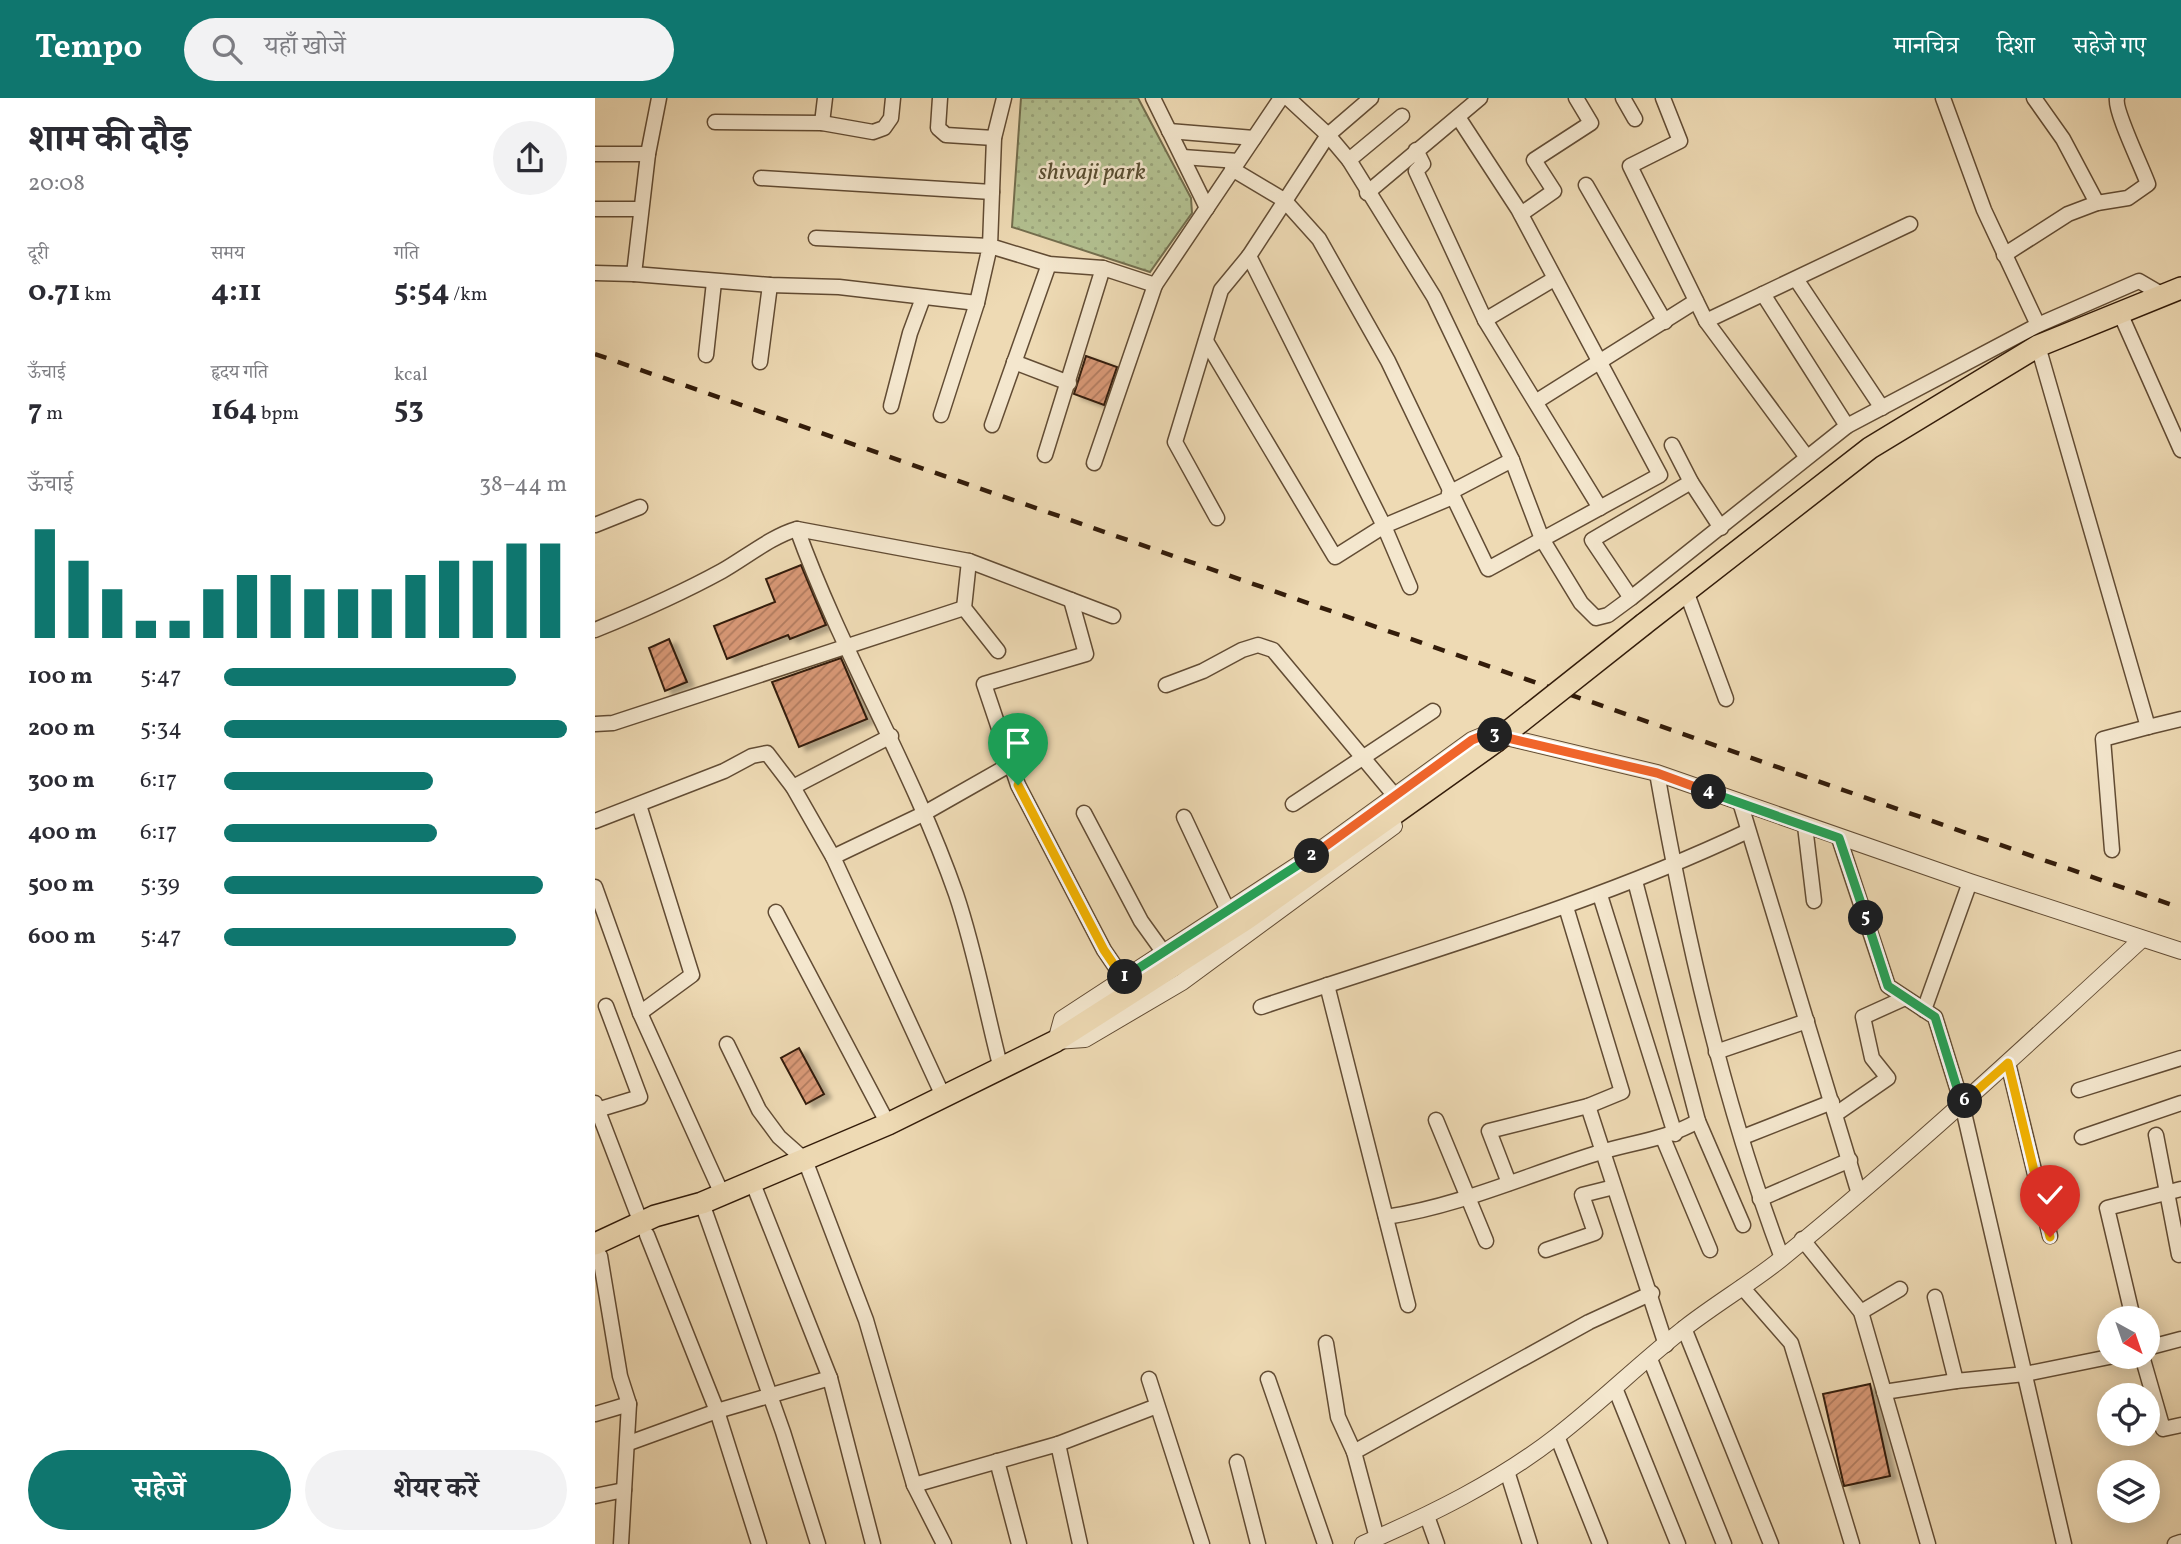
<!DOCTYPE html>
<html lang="hi">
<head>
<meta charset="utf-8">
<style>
  :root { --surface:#fff; --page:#f2f2f3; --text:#2b2b33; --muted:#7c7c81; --accent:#0f766e }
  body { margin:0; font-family:Vollkorn,"Noto Serif Devanagari",serif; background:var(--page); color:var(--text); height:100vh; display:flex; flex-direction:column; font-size:26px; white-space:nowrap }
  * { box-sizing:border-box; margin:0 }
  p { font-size:23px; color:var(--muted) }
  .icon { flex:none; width:38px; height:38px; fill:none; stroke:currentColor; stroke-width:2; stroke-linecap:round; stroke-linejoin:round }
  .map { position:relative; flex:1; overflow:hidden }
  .drawer { display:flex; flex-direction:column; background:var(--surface); width:595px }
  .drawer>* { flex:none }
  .needle { width:46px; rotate:140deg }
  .controls { position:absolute; left:1502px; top:1208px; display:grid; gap:14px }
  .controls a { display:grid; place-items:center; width:63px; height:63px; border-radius:50%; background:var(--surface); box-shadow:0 4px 18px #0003; font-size:35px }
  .pin { position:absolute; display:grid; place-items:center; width:60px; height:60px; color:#fff; margin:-72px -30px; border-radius:50% 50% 50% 0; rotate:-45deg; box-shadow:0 0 7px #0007 }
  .pin .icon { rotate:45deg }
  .km { position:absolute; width:35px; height:35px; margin:-18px; border-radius:50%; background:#222; color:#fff; font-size:19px; line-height:35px; text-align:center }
  .round { display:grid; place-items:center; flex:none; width:74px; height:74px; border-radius:37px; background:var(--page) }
  .headline { display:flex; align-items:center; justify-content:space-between; height:119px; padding:0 28px }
  h1 { font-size:38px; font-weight:700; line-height:52px }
  .stats { display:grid; grid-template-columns:repeat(3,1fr); gap:10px; height:119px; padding:7px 28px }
  .stats div { display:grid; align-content:center }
  .stats b { font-size:30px; font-weight:700 }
  .stats small { font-size:19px; font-weight:400 }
  .stats p { font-size:19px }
  .chart { height:196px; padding:14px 28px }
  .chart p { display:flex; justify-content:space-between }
  .chart svg { width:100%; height:126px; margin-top:7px; stroke:var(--accent); stroke-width:6 }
  .button { display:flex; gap:14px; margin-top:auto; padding:14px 28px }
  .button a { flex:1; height:80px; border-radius:42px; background:var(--accent); color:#fff; font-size:28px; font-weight:700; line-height:80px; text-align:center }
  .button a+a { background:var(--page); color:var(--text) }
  ul { padding:0 28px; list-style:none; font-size:23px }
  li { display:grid; grid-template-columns:112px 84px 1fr; align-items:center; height:52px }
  li i { height:18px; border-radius:9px; background:var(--accent) }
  header { display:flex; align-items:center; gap:42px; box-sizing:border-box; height:98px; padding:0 35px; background:var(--accent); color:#fff }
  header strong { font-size:33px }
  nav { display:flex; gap:38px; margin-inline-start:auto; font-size:24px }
  .search { width:490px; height:63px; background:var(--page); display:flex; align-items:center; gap:18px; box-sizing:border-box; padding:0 24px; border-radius:38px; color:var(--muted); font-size:26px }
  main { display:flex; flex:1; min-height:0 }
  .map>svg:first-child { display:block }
</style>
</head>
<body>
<header>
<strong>Tempo</strong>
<div class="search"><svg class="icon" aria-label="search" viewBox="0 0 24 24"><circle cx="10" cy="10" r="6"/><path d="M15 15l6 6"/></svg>यहाँ खोजें</div>
<nav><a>मानचित्र</a><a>दिशा</a><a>सहेजे गए</a></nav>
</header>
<main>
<section class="drawer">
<div class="headline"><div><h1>शाम की दौड़</h1><p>20:08</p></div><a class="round"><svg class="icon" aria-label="share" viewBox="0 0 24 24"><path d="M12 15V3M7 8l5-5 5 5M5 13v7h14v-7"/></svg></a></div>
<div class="stats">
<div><p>दूरी</p><b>0.71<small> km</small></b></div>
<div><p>समय</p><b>4:11</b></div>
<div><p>गति</p><b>5:54<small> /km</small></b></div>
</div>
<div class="stats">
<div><p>ऊँचाई</p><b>7<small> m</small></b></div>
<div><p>हृदय गति</p><b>164<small> bpm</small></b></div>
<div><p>kcal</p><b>53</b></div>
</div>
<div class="chart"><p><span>ऊँचाई</span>38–44 m</p>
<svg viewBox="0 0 160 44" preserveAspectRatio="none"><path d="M5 44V6M15 44V17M25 44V27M35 44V38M45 44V38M55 44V27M65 44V22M75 44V22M85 44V27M95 44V27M105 44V27M115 44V22M125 44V17M135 44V17M145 44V11M155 44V11"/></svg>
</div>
<ul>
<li><b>100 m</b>5:47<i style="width:85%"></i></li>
<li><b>200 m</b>5:34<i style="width:100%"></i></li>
<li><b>300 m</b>6:17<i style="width:61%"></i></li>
<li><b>400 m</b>6:17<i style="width:62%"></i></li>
<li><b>500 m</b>5:39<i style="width:93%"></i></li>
<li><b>600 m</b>5:47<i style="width:85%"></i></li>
</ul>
<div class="button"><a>सहेजें</a><a>शेयर करें</a></div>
</section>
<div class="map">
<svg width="1586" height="1446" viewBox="0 0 1586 1446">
  <defs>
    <pattern id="park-dots" width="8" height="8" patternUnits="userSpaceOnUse" patternTransform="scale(1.75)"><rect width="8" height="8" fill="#b3c191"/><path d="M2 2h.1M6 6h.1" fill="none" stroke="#9aa57c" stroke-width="1.8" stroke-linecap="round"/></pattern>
    <pattern id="building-hatch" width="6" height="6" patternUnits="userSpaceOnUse" patternTransform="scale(1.75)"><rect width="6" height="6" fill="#d89876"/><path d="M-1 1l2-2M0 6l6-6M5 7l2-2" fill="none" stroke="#b07b5f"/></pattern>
    <filter id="shadow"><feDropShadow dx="7" dy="4" stdDeviation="2" flood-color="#0004"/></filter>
  </defs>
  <rect width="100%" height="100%" fill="#eedab4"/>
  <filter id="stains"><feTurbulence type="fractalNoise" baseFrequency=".00286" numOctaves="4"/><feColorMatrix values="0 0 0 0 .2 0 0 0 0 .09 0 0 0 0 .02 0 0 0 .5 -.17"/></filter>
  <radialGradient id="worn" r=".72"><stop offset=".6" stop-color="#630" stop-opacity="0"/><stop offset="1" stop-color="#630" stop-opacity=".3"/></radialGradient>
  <path fill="url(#park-dots)" stroke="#736e4e" stroke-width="2" d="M426 0H543L596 100 597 115 555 174 417 129Z"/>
  <g fill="url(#building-hatch)" stroke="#331c0a" stroke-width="2" filter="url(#shadow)">
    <path d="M491 258 522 269 509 307 479 296Z"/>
    <path d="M206 467 231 527 195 541 193 537 132 561 119 528 180 504 171 481Z"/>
    <path d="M74 541 92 584 70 593 54 550Z"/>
    <path d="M246 560 272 621 204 649 177 584Z"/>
    <path d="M204 950 229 996 211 1006 186 960Z"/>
    <path d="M1275 1286 1295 1378 1249 1388 1228 1296Z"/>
  </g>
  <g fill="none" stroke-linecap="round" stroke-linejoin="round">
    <g stroke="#624c34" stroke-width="17">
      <g id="minor">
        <path d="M64 0 53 56 39 176 175 187 244 189 382 205"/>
        <path d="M345 0 343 30 351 37 399 40"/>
        <path d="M409 0 399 40 395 148 454 166 508 170 560 187 686 0"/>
        <path d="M558 0 612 110"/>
        <path d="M693 0 733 37 754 62 839 199 917 362 947 441 986 505 1001 520 1013 517 1036 500 1252 328 1443 227 1544 183 1568 197"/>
        <path d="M1028 0 1040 21"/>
        <path d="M1068 0 1085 43 1035 68 1111 223"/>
        <path d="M1348 0 1389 112 1443 227"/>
        <path d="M1439 0 1468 41 1502 105"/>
        <path d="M120 24 227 25 278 34 289 30 296 20 298 0"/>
        <path d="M227 25 230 0"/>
        <path d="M574 33 659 40"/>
        <path d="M821 52 828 66 821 73 890 222 1005 410"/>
        <path d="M0 56H53"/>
        <path d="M588 59 643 63"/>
        <path d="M754 62 807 18"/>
        <path d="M637 71 689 102 724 141 793 263 893 471 1065 377 923 111 863 19"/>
        <path d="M166 80 397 94"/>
        <path d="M991 87 1070 224"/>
        <path d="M772 95 885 0"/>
        <path d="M0 111H45"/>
        <path d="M926 116 959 93 939 62 996 25 981 0"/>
        <path d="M221 140 395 148 382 205 346 317"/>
        <path d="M1409 157 1473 116 1502 105 1533 100 1553 86C1547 69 1519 12 1522 0"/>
        <path d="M654 158 789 428 815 489"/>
        <path d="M0 175 39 176"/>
        <path d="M1201 181 1287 310"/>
        <path d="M1168 196 1252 328"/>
        <path d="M1525 215 1586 352"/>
        <path d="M890 222 959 181"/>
        <path d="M611 243 740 459 789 428 853 401 854 395 917 362"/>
        <path d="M1443 248 1553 629 1508 641 1517 752"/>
        <path d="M111 257 119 184"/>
        <path d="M165 264 175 187"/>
        <path d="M419 264 474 285"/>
        <path d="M942 303 1101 203"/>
        <path d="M296 308 315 235 328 200"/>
        <path d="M397 327 454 166"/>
        <path d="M1077 347 1096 384 1126 430"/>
        <path d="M450 357 508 170"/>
        <path d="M1211 358 1111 223 1315 126"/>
        <path d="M499 365 560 187"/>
        <path d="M622 420 580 344 626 192 654 158 733 37 776 0"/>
        <path d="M0 427 45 409"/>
        <path d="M202 431C247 556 317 670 361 796 380 852 391 913 406 971"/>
        <path d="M374 463 369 510 403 553"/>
        <path d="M1091 493 1131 601"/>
        <path d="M1036 500 997 442 1096 384"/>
        <path d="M476 502 491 556 389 586 423 687 509 852 528 880"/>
        <path d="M0 532C44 514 85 496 127 473 150 460 177 438 202 431L374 463 518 518"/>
        <path d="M571 587 608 573 647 552 663 547 678 552 800 698"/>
        <path d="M0 626 18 625 369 510"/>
        <path d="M1553 629 1586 621"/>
        <path d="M1062 675C1091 840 1128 1003 1187 1160"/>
        <path d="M198 689 296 638"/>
        <path d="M1145 704 1264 1096"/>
        <path d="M698 706 838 613"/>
        <path d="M44 707 97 877 45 915"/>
        <path d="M489 715 546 823 569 855"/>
        <path d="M589 719 633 813"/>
        <path d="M0 723 129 673 157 658 172 655 198 689 238 759 349 1000"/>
        <path d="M1210 728 1219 803"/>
        <path d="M1244 740 1293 888 1340 919 1367 1006 1469 1446"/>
        <path d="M238 759 328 716 416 666"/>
        <path d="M1040 783 1103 1023 1148 1127"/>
        <path d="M0 789 45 915 127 1096"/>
        <path d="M1005 797 1080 1036"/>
        <path d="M971 809 1027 994 993 1008"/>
        <path d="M181 814 293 1026"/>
        <path d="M732 887 813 1207"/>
        <path d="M666 909C830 854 997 807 1153 733"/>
        <path d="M1329 912 1375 784"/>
        <path d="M132 946 164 1012 184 1039 210 1062 271 1222 319 1387"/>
        <path d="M1121 954 1212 923"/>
        <path d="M1413 965 1455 1138"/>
        <path d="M1484 992 1586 960"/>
        <path d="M0 1005 46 1125"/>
        <path d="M2 1012 45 999 11 908"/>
        <path d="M1241 1016 1293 980 1277 960 1268 919 1310 900"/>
        <path d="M841 1022 891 1143"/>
        <path d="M1561 1037 1584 1157"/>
        <path d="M1148 1039 1237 1004"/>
        <path d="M1487 1039 1586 1005"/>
        <path d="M1068 1040 1115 1152"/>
        <path d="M157 1083 235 1280 278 1446"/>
        <path d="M914 1085 894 1033 993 1008 1071 1247"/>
        <path d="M1165 1101 1255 1062"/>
        <path d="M107 1105 188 1334 223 1446"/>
        <path d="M791 1119C865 1108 934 1076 1006 1054 1040 1044 1072 1041 1103 1023"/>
        <path d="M52 1137 122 1313 164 1446"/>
        <path d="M1207 1141 1266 1214 1333 1446"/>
        <path d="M951 1152 1000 1135 987 1097 1019 1089"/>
        <path d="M5 1158 25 1278 34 1306 26 1446"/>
        <path d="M1147 1189 1196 1245 1257 1446"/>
        <path d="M1340 1199 1361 1283 1430 1276 1519 1258"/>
        <path d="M1266 1214 1305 1191"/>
        <path d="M1538 1220 1512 1110 1586 1091"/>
        <path d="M1089 1230 1176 1446"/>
        <path d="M731 1245 743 1319 759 1354"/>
        <path d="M1552 1250 1586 1241"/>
        <path d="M1547 1258 1568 1331 1586 1327"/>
        <path d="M1055 1261 1129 1446"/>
        <path d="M554 1281 607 1446"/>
        <path d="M673 1281 730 1446"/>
        <path d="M1020 1290 1083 1446"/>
        <path d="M1289 1294 1361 1283"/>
        <path d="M0 1316 34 1306"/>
        <path d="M962 1338 1005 1446"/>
        <path d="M34 1345 122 1313 235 1280"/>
        <path d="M463 1346 562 1308"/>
        <path d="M402 1363 424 1446"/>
        <path d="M642 1364 663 1446"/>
        <path d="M912 1373 935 1446"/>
        <path d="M0 1398 29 1392"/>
        <path d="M832 1418 842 1446"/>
        <path d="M782 1440 759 1354 994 1224 1057 1195"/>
        <path d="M349 1446 319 1387 463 1346 485 1446"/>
        <path d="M1580 1446 1586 1444"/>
      </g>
    </g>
    <g stroke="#624c34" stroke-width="18">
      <g id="tertiary">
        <path d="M799 728 587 884 490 941 461 943 467 921 718 757 877 642 894 635 1062 675 1375 784 1586 853"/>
        <path d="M768 1446C835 1417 903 1384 962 1338 1006 1304 1047 1263 1091 1229 1122 1205 1156 1185 1186 1161 1311 1059 1429 950 1547 841"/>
      </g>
    </g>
    <g stroke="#331c0a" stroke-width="24">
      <g id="primary">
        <path d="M1049 526 1275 350 1443 248 1586 190"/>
        <path d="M0 1146 60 1118 107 1105 293 1026 461 943 650 822 900 644"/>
      </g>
    </g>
    <use href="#minor" stroke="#f4e7ce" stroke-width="14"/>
    <use href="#tertiary" stroke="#f4e7ce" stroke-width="16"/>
    <use href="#primary" stroke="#eedab4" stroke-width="21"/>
    <path stroke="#331c0a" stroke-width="4.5" stroke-dasharray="12 12" stroke-linecap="butt" d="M0 256 1586 810"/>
    <g stroke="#331c0a" stroke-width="24" stroke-linecap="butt">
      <path id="primary-bridge" d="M900 644 1049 526"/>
    </g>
    <use href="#primary-bridge" stroke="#eedab4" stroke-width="21"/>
  </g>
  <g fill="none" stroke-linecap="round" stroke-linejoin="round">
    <g stroke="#fff" stroke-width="14">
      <path id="split-1" d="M423 687 509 852 528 880 530 879"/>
    </g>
    <g stroke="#fff" stroke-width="14">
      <path id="split-2" d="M530 879 717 758"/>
    </g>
    <g stroke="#fff" stroke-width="14">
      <path id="split-3" d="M717 758 877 642 894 635 900 637"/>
    </g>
    <g stroke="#fff" stroke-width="14">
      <path id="split-4" d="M900 637 1062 675 1114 694"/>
    </g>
    <g stroke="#fff" stroke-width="14">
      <path id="split-5" d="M1114 694 1244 740 1271 820"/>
    </g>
    <g stroke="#fff" stroke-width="14">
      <path id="split-6" d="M1271 820 1293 888 1340 919 1367 1006 1370 1003"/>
    </g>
    <g stroke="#fff" stroke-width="14">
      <path id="split-7" d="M1370 1003 1413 965 1455 1139"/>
    </g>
    <use href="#split-1" stroke="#f5b400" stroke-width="9"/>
    <use href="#split-2" stroke="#22a559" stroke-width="9"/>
    <use href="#split-3" stroke="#f0652b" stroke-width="9"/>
    <use href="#split-4" stroke="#f0652b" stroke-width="9"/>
    <use href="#split-5" stroke="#22a559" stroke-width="9"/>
    <use href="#split-6" stroke="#22a559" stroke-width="9"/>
    <use href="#split-7" stroke="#f5b400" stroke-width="9"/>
  </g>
  <g text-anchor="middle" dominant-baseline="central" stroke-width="5" stroke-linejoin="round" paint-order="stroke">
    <g font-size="24" font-style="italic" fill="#594e32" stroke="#f4e7ce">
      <text x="497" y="75">shivaji park</text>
    </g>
  </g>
  <rect width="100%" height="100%" filter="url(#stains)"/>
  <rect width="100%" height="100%" fill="url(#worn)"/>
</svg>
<div class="controls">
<a><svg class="needle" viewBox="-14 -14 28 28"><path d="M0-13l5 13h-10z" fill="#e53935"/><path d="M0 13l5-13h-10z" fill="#7c7c81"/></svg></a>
<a><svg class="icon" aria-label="locate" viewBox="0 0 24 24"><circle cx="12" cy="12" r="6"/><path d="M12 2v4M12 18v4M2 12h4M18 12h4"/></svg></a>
<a><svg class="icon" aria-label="layers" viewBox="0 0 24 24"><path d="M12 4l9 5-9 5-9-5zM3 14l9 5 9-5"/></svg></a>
</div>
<div class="pin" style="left:423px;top:687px;background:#1e9e55"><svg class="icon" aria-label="arrive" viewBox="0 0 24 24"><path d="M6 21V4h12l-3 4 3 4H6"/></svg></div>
<div class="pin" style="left:1455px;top:1139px;background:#d93025"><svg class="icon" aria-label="check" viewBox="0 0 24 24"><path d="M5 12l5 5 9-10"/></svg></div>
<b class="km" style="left:530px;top:879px">1</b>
<b class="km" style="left:717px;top:758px">2</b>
<b class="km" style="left:900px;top:637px">3</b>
<b class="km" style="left:1114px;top:694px">4</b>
<b class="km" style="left:1271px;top:820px">5</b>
<b class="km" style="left:1370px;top:1003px">6</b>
</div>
</main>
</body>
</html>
